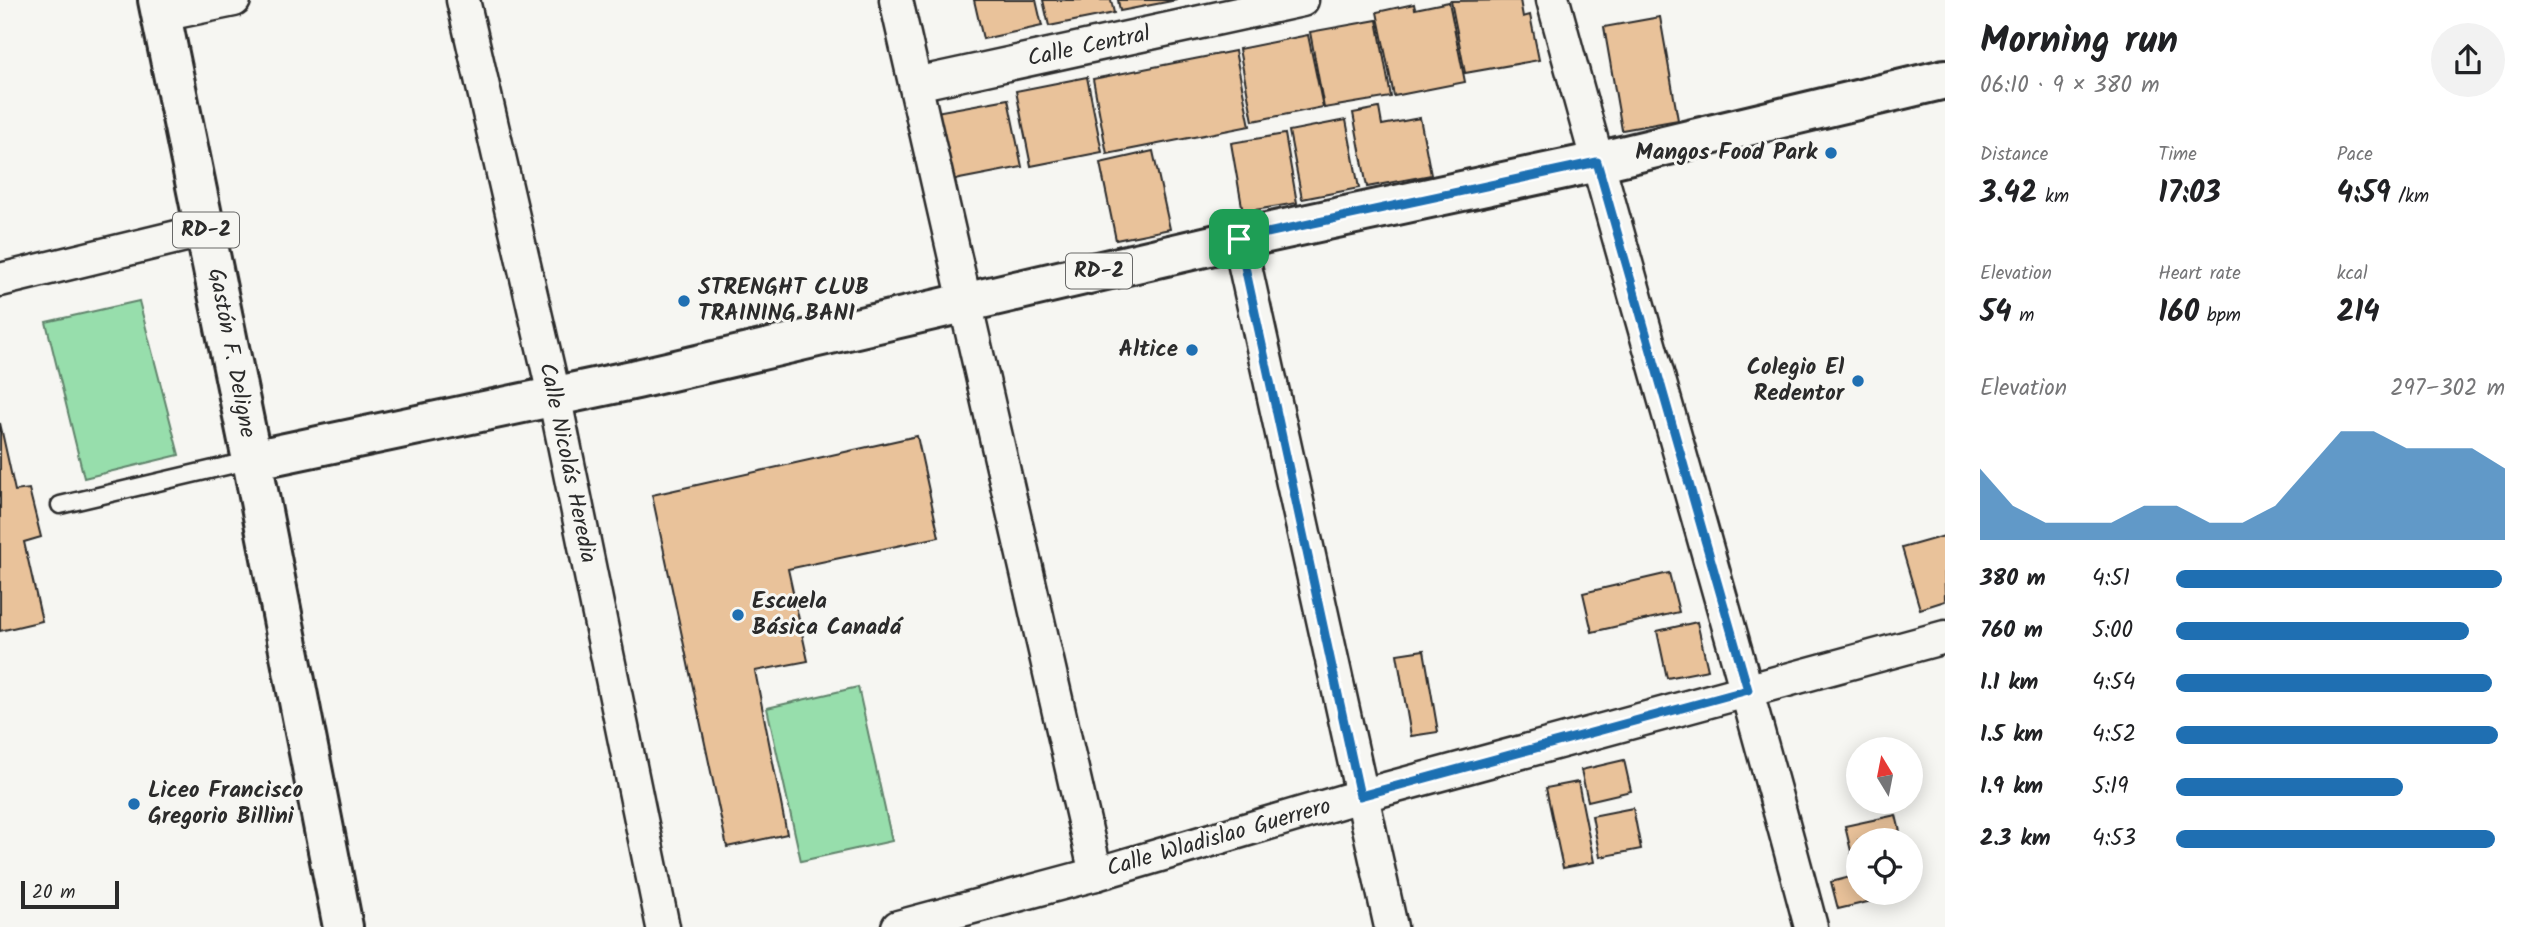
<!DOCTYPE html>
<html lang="en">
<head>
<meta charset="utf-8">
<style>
  :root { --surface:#fff; --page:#f2f2f2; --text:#202124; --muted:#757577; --accent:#1f6fb2 }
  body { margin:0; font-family:Kalam,sans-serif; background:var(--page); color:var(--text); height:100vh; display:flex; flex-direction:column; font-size:26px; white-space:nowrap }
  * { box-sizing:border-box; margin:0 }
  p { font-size:23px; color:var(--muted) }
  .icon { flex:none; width:38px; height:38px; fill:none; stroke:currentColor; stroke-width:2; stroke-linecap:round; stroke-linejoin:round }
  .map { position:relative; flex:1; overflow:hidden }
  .side { display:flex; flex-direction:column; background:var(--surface); width:595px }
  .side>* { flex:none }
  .needle { width:46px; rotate:350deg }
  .buttons { position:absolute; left:1846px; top:737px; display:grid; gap:14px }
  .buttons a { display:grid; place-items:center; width:77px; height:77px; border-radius:50%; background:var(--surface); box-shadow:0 4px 18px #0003; font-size:35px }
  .scale { position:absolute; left:21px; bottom:18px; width:98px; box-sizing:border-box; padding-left:7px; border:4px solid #2b2b2b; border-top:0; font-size:19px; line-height:24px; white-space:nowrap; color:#2b2b2b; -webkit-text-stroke:5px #f6f6f2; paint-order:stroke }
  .pin { position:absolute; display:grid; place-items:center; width:60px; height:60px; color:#fff; margin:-30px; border-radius:14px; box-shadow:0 4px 10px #0006 }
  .round { display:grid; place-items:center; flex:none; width:74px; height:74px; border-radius:37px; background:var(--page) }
  .overview { display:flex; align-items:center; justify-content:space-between; height:119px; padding:0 35px }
  h1 { font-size:38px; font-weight:700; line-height:52px }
  .stats { display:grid; grid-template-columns:repeat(3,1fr); gap:10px; height:119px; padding:7px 35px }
  .stats div { display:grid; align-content:center }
  .stats b { font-size:30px; font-weight:700 }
  .stats small { font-size:19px; font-weight:400 }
  .stats p { font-size:19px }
  .chart { height:196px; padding:14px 35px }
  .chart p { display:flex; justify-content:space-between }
  .chart svg { width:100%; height:126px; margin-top:7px; fill:var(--accent); opacity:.7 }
  ul { padding:0 35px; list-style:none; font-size:23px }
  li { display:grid; grid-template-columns:112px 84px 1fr; align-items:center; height:52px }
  li i { height:18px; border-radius:9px; background:var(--accent) }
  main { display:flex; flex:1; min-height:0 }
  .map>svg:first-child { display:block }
</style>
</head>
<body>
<main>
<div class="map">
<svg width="1945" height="927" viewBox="0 0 1945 927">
  <rect width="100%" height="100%" fill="#f6f6f2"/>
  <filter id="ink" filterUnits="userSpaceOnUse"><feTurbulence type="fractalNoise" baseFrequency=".0143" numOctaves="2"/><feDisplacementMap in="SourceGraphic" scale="14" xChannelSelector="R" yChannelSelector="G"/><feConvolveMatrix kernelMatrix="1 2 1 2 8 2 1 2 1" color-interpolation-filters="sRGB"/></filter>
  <g filter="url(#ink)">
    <g fill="#97deac" stroke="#61846c" stroke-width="2">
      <path d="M139 301 179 455 84 478 46 322Z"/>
      <path d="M858 687 892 841 801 861 767 708Z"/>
    </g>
    <g fill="#e9c29a" stroke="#2b2b2b" stroke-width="2">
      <path d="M974 0H1036L1042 26 983 39Z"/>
      <path d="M1043 0H1111L1114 13 1049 26Z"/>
      <path d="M1118 0H1177L1120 11Z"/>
      <path d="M1520 0 1523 17 1530 15 1539 60 1465 73 1451 1Z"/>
      <path d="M1449 2 1465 82 1394 96 1377 12 1414 4 1415 9Z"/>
      <path d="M1660 17 1678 120 1622 130 1604 27Z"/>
      <path d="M1377 20 1391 97 1324 108 1310 32Z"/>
      <path d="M1308 35 1323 107 1253 121 1239 49Z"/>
      <path d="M1235 51 1250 126 1107 154 1093 79Z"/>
      <path d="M1087 77 1102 152 1031 166 1016 91Z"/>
      <path d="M1008 99 1022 167 949 181 936 112Z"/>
      <path d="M1379 108 1382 125 1420 118 1431 175 1367 187 1353 113Z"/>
      <path d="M1346 120 1359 188 1302 199 1289 131Z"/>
      <path d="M1285 134 1297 203 1243 212 1231 143Z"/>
      <path d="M1153 151 1170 229 1116 240 1100 163Z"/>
      <path d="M0 423 15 491 29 489 41 537 24 542 42 621 0 631Z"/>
      <path d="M917 436 939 537 788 569 808 661 755 671 787 834 727 847 652 495Z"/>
      <path d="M1944 536 1945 601 1920 609 1902 548Z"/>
      <path d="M1669 573 1679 612 1592 632 1583 593Z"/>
      <path d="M1697 622 1708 670 1667 678 1657 631Z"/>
      <path d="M1424 650 1438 732 1411 736 1397 654Z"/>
      <path d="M1624 760 1631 791 1588 801 1581 770Z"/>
      <path d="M1578 782 1594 862 1563 868 1546 788Z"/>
      <path d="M1633 808 1641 849 1600 857 1592 816Z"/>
      <path d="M1896 815 1902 840H1858V867L1855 868 1845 826Z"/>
      <path d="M1858 875V892H1874L1876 900 1838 909 1831 882Z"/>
      <path d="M1877 892H1909L1878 899Z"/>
    </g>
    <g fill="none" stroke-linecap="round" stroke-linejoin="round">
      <g stroke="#2b2b2b" stroke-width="21">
        <path id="lane" d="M60 505 252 460"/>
      </g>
      <g stroke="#2b2b2b" stroke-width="37">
        <g id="street">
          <path d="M463 0 554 395 663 927"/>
          <path d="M896 0 1096 874"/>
          <path d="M1553 0C1637 310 1729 617 1811 927"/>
          <path d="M161 15 234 0"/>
          <path d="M916 84 1302 0"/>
          <path d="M1239 239 1391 927"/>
          <path d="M0 280 206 230"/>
          <path d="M898 927 1096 874 1360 796 1945 637"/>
        </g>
      </g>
      <g stroke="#2b2b2b" stroke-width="44">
        <path id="secondary" d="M252 460 343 927"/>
      </g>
      <g stroke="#2b2b2b" stroke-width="44">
        <path id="primary" d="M158 0 252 460 637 379 1239 239 1597 162 1945 79"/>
      </g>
      <use href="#lane" stroke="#f6f6f2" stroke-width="16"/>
      <use href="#street" stroke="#f6f6f2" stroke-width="32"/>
      <use href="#secondary" stroke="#f6f6f2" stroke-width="38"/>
      <use href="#primary" stroke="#f6f6f2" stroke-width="38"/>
    </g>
  </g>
  <g fill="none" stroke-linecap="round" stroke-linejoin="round" filter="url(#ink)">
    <g stroke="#fff" stroke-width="14">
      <path id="route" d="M1597 162 1748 690 1360 796 1239 239Z"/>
    </g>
    <use href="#route" stroke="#1f6fb2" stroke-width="9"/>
  </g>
  <g fill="#1f6fb2" stroke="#f6f6f2" stroke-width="2.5">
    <circle cx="1831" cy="153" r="7"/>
    <circle cx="684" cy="301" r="7"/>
    <circle cx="1192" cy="350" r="7"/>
    <circle cx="1858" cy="381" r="7"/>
    <circle cx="738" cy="615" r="7"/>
    <circle cx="134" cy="804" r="7"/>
  </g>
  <g text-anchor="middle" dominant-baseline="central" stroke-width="6" stroke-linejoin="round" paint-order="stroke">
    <g fill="#f6f6f2" stroke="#686867" stroke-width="2">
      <rect x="173" y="212.5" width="66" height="35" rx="5"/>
      <rect x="1066" y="253.5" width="66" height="35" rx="5"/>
    </g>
    <g font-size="21" font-weight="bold" fill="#2b2b2b">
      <text x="206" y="230">RD-2</text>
      <text x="1099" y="271">RD-2</text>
    </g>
    <g font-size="23" fill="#2b2b2b" stroke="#f6f6f2">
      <text transform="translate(1089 47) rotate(-12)">Calle Central</text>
      <text transform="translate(231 353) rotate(79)">Gastón F. Deligne</text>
      <text transform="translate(567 463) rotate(78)">Calle Nicolás Heredia</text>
      <text transform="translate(1219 838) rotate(-16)">Calle Wladislao Guerrero</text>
    </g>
    <g font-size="23" font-weight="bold" fill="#2b2b2b" stroke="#f6f6f2" text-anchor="end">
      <text x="1817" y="153">Mangos Food Park</text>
      <text x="698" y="288" text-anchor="start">STRENGHT CLUB<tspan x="698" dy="26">TRAINING BANI</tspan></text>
      <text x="1178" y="350">Altice</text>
      <text x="1844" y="368">Colegio El<tspan x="1844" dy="26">Redentor</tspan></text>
      <text x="752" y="602" text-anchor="start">Escuela<tspan x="752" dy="26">Básica Canadá</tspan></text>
      <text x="148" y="791" text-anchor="start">Liceo Francisco<tspan x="148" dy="26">Gregorio Billini</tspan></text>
    </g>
  </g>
</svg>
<div class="buttons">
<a><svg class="needle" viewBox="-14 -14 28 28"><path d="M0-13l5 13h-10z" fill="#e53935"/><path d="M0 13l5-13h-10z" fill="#757577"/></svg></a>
<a><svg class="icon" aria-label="locate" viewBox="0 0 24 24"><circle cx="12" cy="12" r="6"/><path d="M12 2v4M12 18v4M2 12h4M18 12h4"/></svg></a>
</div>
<div class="scale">20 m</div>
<div class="pin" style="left:1239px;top:239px;background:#1e9e55"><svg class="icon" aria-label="arrive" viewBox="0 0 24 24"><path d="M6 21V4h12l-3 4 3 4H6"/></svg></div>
</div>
<section class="side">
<div class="overview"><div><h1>Morning run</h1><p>06:10 · 9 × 380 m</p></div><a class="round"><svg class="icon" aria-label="share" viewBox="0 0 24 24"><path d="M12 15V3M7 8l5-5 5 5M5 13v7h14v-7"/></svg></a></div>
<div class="stats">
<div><p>Distance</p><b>3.42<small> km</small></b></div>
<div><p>Time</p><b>17:03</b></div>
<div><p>Pace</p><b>4:59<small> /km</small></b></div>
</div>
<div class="stats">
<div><p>Elevation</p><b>54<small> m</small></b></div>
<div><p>Heart rate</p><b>160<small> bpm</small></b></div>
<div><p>kcal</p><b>214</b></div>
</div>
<div class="chart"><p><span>Elevation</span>297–302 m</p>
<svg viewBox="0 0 160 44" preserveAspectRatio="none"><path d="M0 44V19L10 32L20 38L30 38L40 38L50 32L60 32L70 38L80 38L90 32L100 19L110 6L120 6L130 12L140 12L150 12L160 19V44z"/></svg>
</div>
<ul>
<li><b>380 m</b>4:51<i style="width:99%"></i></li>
<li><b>760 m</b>5:00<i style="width:89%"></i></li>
<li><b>1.1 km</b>4:54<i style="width:96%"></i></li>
<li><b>1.5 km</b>4:52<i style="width:98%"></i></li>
<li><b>1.9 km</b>5:19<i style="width:69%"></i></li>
<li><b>2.3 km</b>4:53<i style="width:97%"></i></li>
</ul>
</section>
</main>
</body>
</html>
